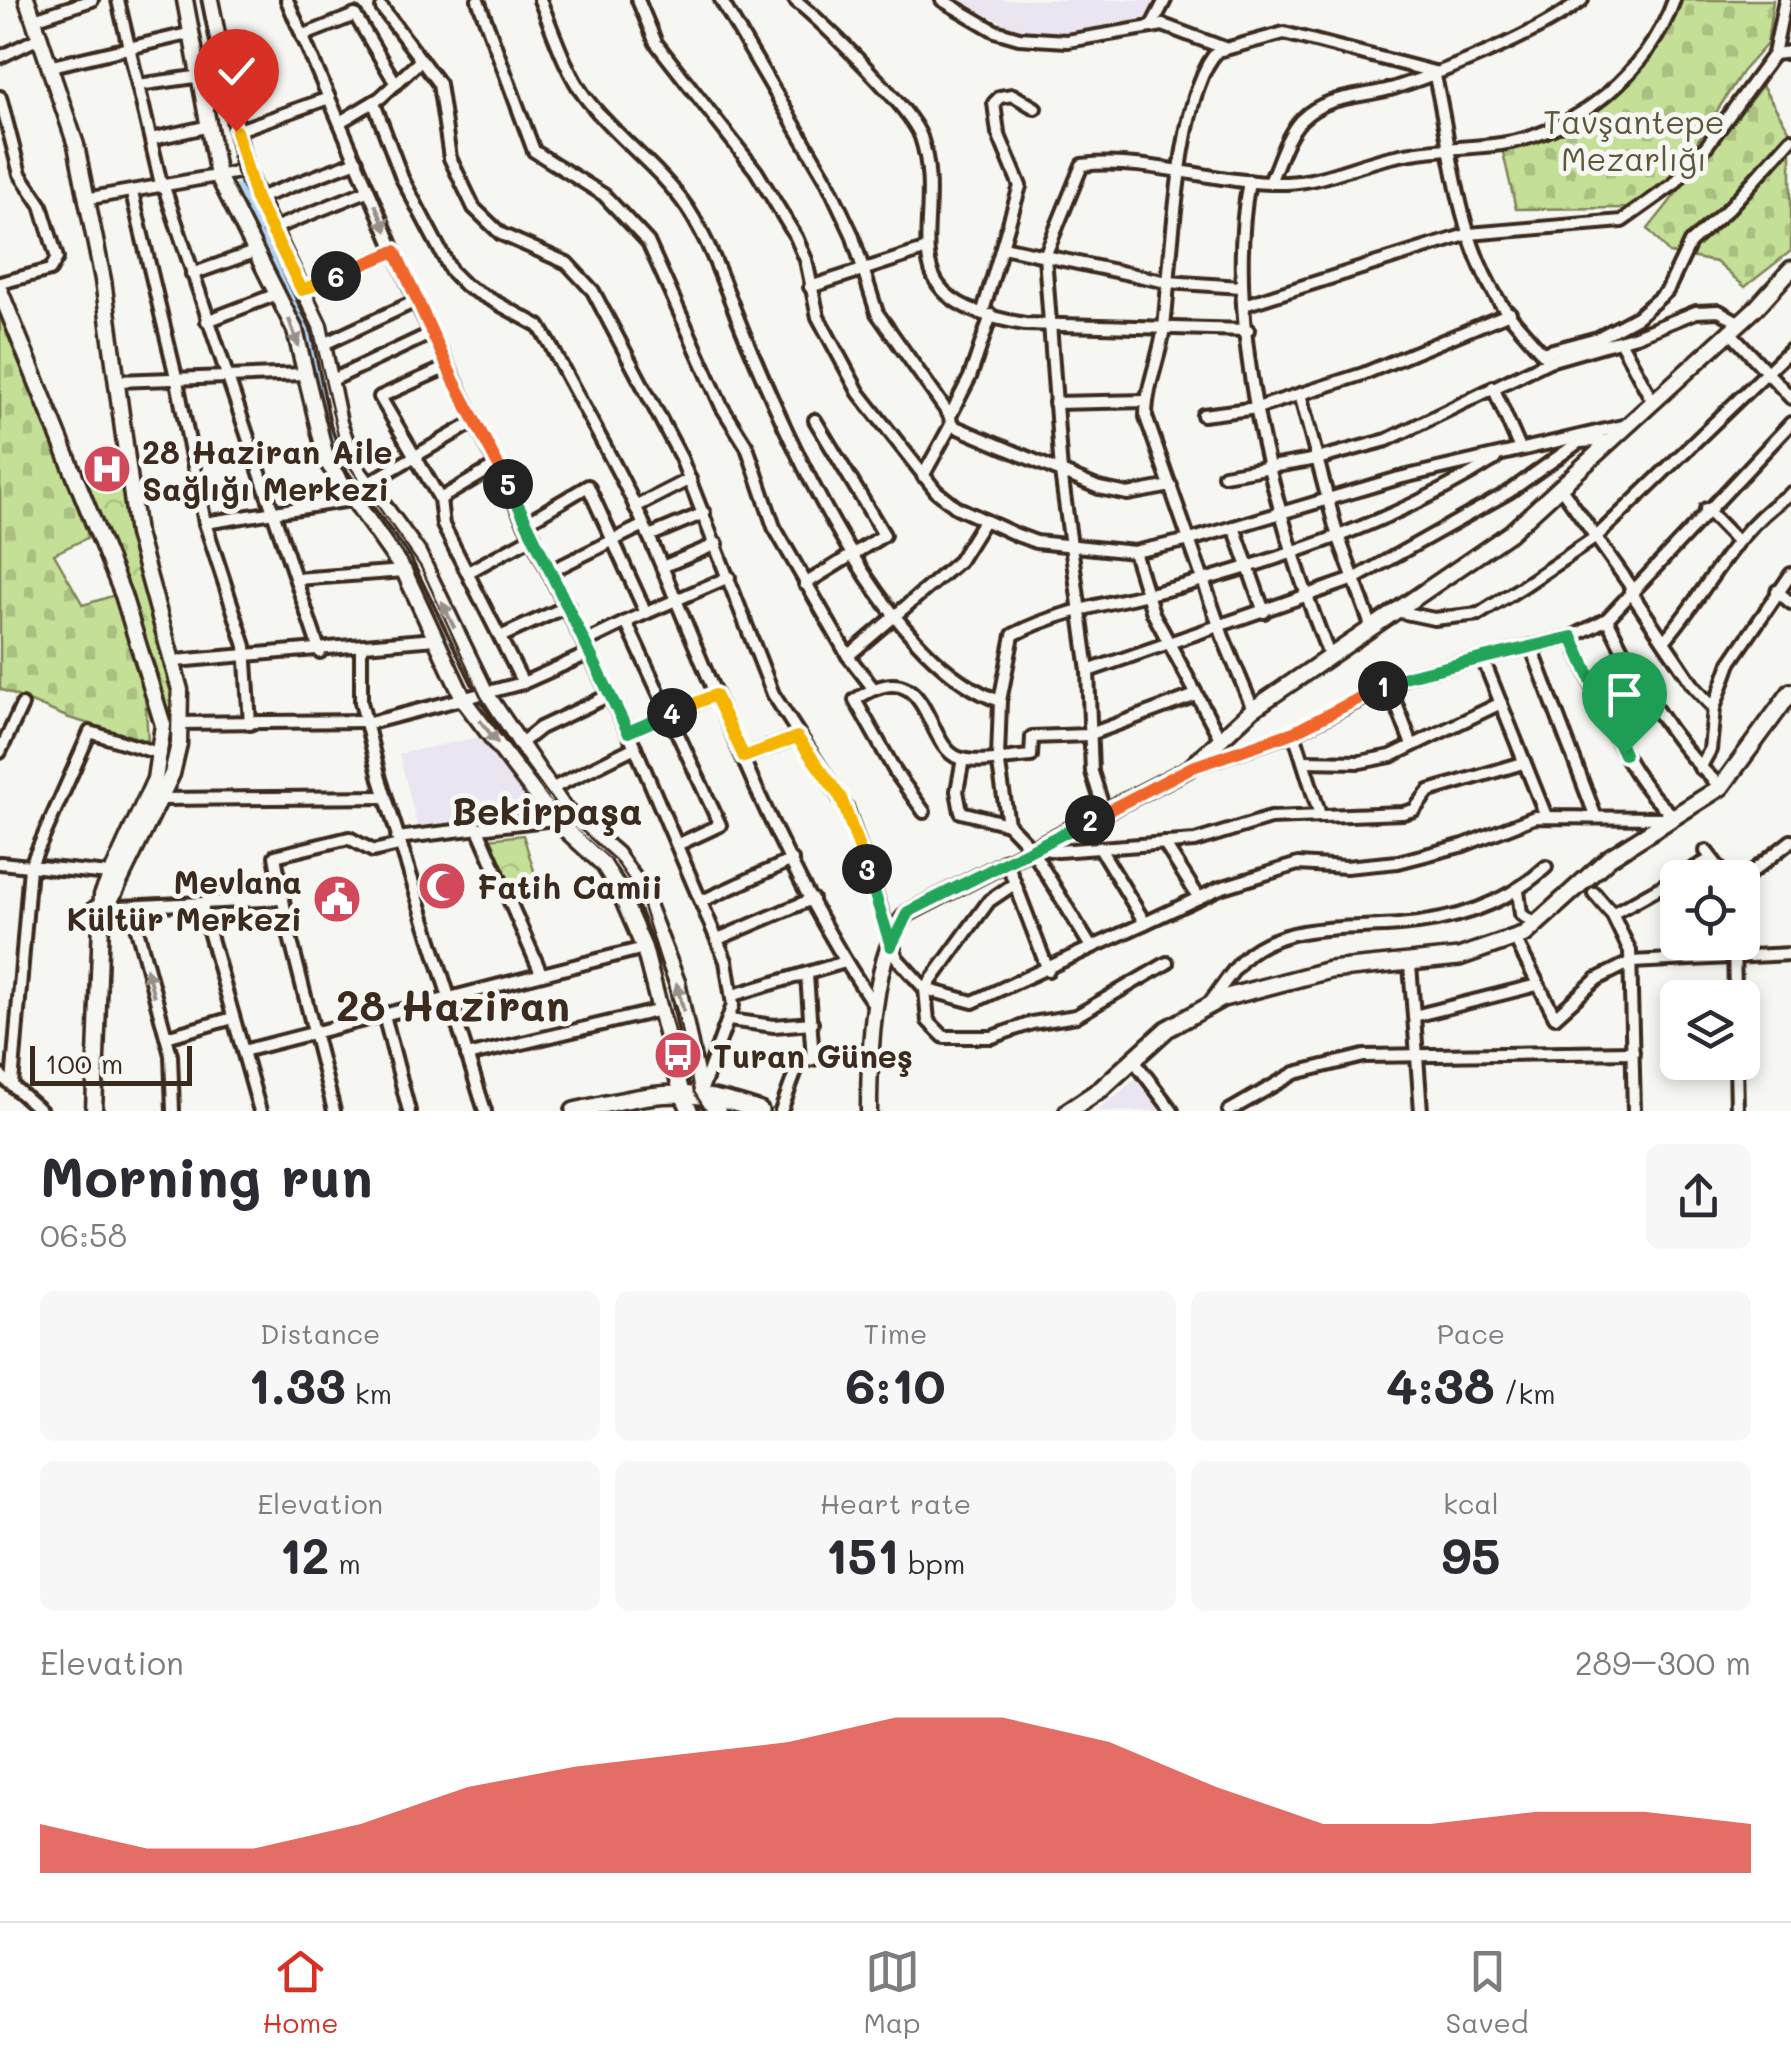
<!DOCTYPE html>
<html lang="en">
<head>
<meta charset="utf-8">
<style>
  :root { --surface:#fff; --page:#f7f7f7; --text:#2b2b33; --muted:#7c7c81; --line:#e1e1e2; --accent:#d93025 }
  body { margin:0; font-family:Mali,sans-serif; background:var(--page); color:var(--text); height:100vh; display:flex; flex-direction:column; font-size:38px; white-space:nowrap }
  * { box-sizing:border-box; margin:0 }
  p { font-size:32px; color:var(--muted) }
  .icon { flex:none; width:55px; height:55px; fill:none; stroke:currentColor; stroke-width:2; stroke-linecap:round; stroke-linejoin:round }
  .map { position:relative; height:1111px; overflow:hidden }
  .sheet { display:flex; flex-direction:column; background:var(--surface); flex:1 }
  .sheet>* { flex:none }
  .controls { position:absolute; left:1660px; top:860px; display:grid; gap:20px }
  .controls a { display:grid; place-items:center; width:100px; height:100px; border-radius:15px; background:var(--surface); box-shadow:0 5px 15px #0003; font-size:50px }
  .scale { position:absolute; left:30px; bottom:25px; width:162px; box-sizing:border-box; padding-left:10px; border:5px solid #3b2a1e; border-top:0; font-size:28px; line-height:35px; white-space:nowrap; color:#3b2a1e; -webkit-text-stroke:8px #f6f6f2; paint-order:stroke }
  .pin { position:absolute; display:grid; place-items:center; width:85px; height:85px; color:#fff; margin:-102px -42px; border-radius:50% 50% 50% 0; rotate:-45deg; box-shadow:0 0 10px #0007 }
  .pin .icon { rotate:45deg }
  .km { position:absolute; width:50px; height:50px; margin:-25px; border-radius:50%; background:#222; color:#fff; font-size:28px; line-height:50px; text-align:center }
  .round { display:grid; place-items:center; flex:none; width:105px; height:105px; border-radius:15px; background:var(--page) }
  .summary { display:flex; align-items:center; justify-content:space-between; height:170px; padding:0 40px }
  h1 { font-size:55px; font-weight:800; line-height:75px }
  .metrics { display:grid; grid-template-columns:repeat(3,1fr); gap:15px; height:170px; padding:10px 40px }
  .metrics div { display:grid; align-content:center; border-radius:15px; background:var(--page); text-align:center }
  .metrics b { font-size:50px; font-weight:800 }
  .metrics small { font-size:28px; font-weight:400 }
  .metrics p { font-size:28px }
  .chart { height:280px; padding:20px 40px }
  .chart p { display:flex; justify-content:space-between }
  .chart svg { width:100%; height:180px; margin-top:10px; fill:var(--accent); opacity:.7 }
  .menu { display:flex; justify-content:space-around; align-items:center; height:140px; border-top:2px solid var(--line); background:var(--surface); font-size:28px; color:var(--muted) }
  .menu a { display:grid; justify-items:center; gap:5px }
  .menu .active { color:var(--accent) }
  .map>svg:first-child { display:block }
</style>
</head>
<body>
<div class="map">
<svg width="1791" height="1111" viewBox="0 0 1791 1111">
  <defs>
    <pattern id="cemetery-stones" width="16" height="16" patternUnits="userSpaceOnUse" patternTransform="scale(2.5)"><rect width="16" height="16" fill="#c4df96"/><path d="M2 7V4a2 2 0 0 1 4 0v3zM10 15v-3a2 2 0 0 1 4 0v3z" fill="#a9c081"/></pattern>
    <pattern id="park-crowns" width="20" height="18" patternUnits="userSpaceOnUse" patternTransform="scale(2.5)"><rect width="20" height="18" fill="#c4df96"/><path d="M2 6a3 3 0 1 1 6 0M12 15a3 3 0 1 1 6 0" fill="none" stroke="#a9c081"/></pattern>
  </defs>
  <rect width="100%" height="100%" fill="#f6f6f2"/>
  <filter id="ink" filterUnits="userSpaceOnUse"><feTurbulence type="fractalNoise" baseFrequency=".01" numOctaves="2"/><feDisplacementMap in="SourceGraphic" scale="20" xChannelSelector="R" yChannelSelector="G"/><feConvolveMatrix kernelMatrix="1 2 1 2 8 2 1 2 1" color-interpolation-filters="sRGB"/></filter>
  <g filter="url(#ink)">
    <g fill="#eae5f1">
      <path d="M960 0H1157L1150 13 1135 24 1053 35 1012 28Z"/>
      <path d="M484 736 532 801 528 814 418 828 399 754Z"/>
      <path d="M1137 1077 1162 1111H1095L1122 1091Z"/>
    </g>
    <g fill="url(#cemetery-stones)" stroke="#80845a" stroke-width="2.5">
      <path d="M1677 0H1773L1767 44 1742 72 1672 181 1627 208 1516 209 1501 144 1563 127 1630 74Z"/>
      <path d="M1762 86 1791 133V251L1745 287 1716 262 1669 253 1648 229Z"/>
      <path d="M0 309 89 537 54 554 83 605 115 595 145 695 148 741 69 718 0 689Z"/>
    </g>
    <g fill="url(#park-crowns)" stroke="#80845a" stroke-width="2.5">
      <path d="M124 474 172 679 170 723 156 668 88 484Z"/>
      <path d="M523 835 535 874 511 887 488 839Z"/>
    </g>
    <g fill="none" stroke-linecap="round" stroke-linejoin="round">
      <path stroke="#aed5f8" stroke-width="11" d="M236 189 307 326 328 419 347 473 412 560"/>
      <g stroke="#3b2a1e" stroke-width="18">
        <g id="street">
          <path d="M118 0 162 188"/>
          <path d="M287 0 416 301 635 747 726 961 733 1005 701 1092"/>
          <path d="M478 0 534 151 604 195 648 242 722 407 747 447 774 527 848 656 873 688"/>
          <path d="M540 0C553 31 565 70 585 97 615 137 660 167 688 209 714 249 728 297 747 341 792 448 885 662 1000 701"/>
          <path d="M638 0 656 43 756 171 796 237 806 260 818 317 859 393 936 491 956 507 1017 535 1036 542 1134 552 1190 540 1399 478 1627 425"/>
          <path d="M721 0 826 179 852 234 877 313 950 416 951 425 1099 488 1128 494 1171 486"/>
          <path d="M795 0C822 22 911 108 921 137 951 227 875 299 1025 324L1248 330"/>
          <path d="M942 0 995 31 1019 38 1067 41 1163 25 1224 48"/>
          <path d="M382 8 439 84 450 158 474 208 501 234 567 263 593 291 681 458 773 694 847 809 897 958 925 989 973 1002 1145 923"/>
          <path d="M34 19 92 0"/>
          <path d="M1151 27 1165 0"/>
          <path d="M302 36 355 15 396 84"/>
          <path d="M1774 54 1791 52"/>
          <path d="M0 57 41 37"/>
          <path d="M52 66 192 33"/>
          <path d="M1434 72C1452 148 1456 234 1499 301 1512 320 1529 337 1544 355"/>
          <path d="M138 85 202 76"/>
          <path d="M0 97 20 174 41 205 57 258 50 270 0 283"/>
          <path d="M374 103 402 178 451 271 466 286 539 326 550 344C584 410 622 473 651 541 717 693 780 870 875 1006"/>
          <path d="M340 122 380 98 420 61"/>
          <path d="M236 131 329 98"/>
          <path d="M151 139 210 126"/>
          <path d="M1249 181C1222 325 1276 521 1329 655"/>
          <path d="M1270 182C1279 162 1286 136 1301 120 1327 94 1361 98 1394 88 1449 70 1537 35 1582 0"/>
          <path d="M164 187 320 652"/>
          <path d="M132 193 177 381 205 523 245 646 250 724"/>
          <path d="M85 199 245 171"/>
          <path d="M256 199 357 161"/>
          <path d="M270 230 369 190"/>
          <path d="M1003 247 1167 282 1241 287"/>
          <path d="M192 274 254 252"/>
          <path d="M810 287 927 249"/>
          <path d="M302 290 395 251"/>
          <path d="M1244 305 1469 234 1622 221 1674 184 1708 144 1774 54 1785 0"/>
          <path d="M983 311 1020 186 998 133 994 103 1000 97 1013 95 1035 108"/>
          <path d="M207 321 277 294"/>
          <path d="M1730 332 1791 398"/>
          <path d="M1620 341 1653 402"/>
          <path d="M324 344 416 301"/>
          <path d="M1542 353 1598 338 1637 317 1667 291 1690 243 1729 208 1791 139"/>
          <path d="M117 381 305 374"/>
          <path d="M330 381 432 333"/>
          <path d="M1493 387 1520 449"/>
          <path d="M1300 394 1336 530 1372 628"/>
          <path d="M1055 403 1146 401"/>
          <path d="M1203 415 1257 408 1363 374 1510 313"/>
          <path d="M950 416 970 377 991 315"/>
          <path d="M1224 475 1317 459 1387 440 1549 361 1636 336 1696 312 1719 311 1740 323"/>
          <path d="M923 476 951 425"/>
          <path d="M367 484 474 422"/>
          <path d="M1561 488 1632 588"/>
          <path d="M440 499 497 465"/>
          <path d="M635 507 690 479"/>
          <path d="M1706 509 1736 540"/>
          <path d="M527 522 588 486 646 613 626 622 720 825 677 845"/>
          <path d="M205 523 350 500"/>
          <path d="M1234 527 1264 612"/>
          <path d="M649 536 704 513"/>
          <path d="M1134 552 1153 613 1221 740"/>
          <path d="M662 567 717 544"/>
          <path d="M470 571 534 536"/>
          <path d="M551 571 644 525"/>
          <path d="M296 579 404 571"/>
          <path d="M805 584 884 535 815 420"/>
          <path d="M1630 591 1695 688 1714 708 1730 663 1791 574"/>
          <path d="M1777 591 1791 603"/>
          <path d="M1396 611 1434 619 1479 614 1522 587 1596 537 1791 349"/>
          <path d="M646 613 729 577"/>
          <path d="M1607 619C1638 682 1668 739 1721 787"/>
          <path d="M502 636 568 606"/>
          <path d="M1572 637C1599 697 1622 775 1675 817"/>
          <path d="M1664 641C1708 591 1733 530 1791 493"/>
          <path d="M585 642 626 622"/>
          <path d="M1531 646 1595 815"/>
          <path d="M361 649V702L380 779 485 1111"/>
          <path d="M848 656 959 561 984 521"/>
          <path d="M1483 659 1546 816"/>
          <path d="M175 661 435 639"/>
          <path d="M1088 671 1354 579 1509 492 1579 442 1612 440"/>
          <path d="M523 683 590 653"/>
          <path d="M1388 683 1412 745"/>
          <path d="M1253 709 1223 637 1146 417C1146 385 1160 358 1164 327 1171 269 1177 90 1218 51L1284 33 1434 72"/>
          <path d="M180 723 365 721"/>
          <path d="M366 724 523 683 443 525 440 499 380 397 447 367"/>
          <path d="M628 732 715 695"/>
          <path d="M1294 733 1320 815"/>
          <path d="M520 744 540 728 610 695"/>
          <path d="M0 752 22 705"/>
          <path d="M744 757 797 737"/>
          <path d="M963 759 957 791 961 812 1008 824"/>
          <path d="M1303 761 1360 762 1391 756 1501 703"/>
          <path d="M1196 766 1294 733 1408 676 1572 637 1607 619 1791 423"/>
          <path d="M1700 768 1710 750 1714 708"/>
          <path d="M551 789 635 747"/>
          <path d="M161 799 386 797"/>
          <path d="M924 812 896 773 855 700C931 648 923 746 959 758 979 765 1010 757 1031 756L1032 737 1088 735 1196 695"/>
          <path d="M1105 813 1092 772 1088 671 1061 472 1045 256 1082 165C1152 157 1217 185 1286 183 1324 182 1359 163 1396 156 1431 148 1466 149 1501 144 1576 133 1650 70 1674 0"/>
          <path d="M478 829 541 973"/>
          <path d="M397 838 554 819"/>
          <path d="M1164 843 1199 898"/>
          <path d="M1099 847 1145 923 1220 888 1298 864 1346 867 1398 862 1464 845 1535 817 1670 818"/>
          <path d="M1036 848 1058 851 1195 841 1270 818 1403 813 1414 810 1429 791 1523 763"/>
          <path d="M1706 851 1727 878"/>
          <path d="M1006 860 1048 970"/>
          <path d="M0 863 109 874"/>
          <path d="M1742 880 1791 841"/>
          <path d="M1014 884 989 901 925 989 928 1021 944 1037H992L1032 1023 1076 1016 1167 963"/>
          <path d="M1518 891 1521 914 1537 926"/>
          <path d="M1594 893 1612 914 1630 951 1634 1111"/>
          <path d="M702 901 792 860"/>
          <path d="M201 903 260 1111"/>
          <path d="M131 907 171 1055 173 1111"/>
          <path d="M101 908 281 899"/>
          <path d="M1612 914 1709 860"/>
          <path d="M718 939 812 899"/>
          <path d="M1515 939 1555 1017 1597 979 1631 962 1791 954"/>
          <path d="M1734 942 1735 998"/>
          <path d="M1091 947 1030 847 1008 824 998 758 1000 701 1013 635C1064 608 1125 601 1182 586 1291 556 1399 520 1495 459"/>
          <path d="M1410 965 1414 1016"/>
          <path d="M733 995 845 962"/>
          <path d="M1211 1001C1223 986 1235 965 1250 953 1290 923 1352 929 1399 925 1454 921 1505 905 1546 867"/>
          <path d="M384 1015 409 1111"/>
          <path d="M729 1020 774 1026 812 1023"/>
          <path d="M166 1037 233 1018"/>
          <path d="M243 1051 644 948"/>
          <path d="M467 1056 661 1010"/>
          <path d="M1132 1058 1172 1111"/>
          <path d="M1736 1062 1737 1111"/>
          <path d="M0 1075 41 1111"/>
          <path d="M12 1084 30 867 90 732 161 754"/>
          <path d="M334 1111 289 933 275 856 349 838 373 851 399 845"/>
          <path d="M781 1111 799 1062 813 1059 807 975"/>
          <path d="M1229 1111 1295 1073 1364 1056 1633 1052"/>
          <path d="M1421 1111 1414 1016 1537 985"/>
        </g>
      </g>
      <g stroke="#3b2a1e" stroke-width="21">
        <g id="secondary">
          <path d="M27 0 76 145 103 280 137 534 180 690 179 744 172 774 111 899 95 909"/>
          <path d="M185 0 218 176 295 330 327 462 404 571 465 702 554 819 603 864 617 886 644 948 681 1091 690 1111"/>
          <path d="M210 0 245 171 319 326 339 423 355 467 418 553 487 695 565 810 616 854 640 887 677 982 700 1093 718 1111"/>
          <path d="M0 291 123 595 163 725 155 779 102 895 94 1111"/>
          <path d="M869 1111C869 1062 872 948 908 913L1190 768 1253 709 1510 533 1756 308 1791 269"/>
        </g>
      </g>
      <g stroke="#3b2a1e" stroke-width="22">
        <g id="primary">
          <path d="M574 1111C652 1094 682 1084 760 1111"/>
          <path d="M1068 1111 1101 1089 1167 1029 1223 998 1330 970 1459 957 1525 934 1609 858 1721 787 1791 692"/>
        </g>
      </g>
      <use href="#street" stroke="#f6f6f2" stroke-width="10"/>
      <use href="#secondary" stroke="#f6f6f2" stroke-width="14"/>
      <use href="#primary" stroke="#f6f6f2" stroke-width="15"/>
      <path stroke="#3b2a1e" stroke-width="2.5" d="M202 0 236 172 313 328 343 457 421 567 481 697 515 750 562 813 615 860 639 894 678 1015 694 1092 706 1111"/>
    </g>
    <defs><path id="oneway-solid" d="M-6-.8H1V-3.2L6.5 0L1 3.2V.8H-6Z" transform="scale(2.5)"/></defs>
    <g fill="#989088">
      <use href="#oneway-solid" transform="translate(381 218) rotate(67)"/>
      <use href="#oneway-solid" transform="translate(294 333) rotate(70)"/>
      <use href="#oneway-solid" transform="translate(448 615) rotate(-116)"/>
      <use href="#oneway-solid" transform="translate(489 732) rotate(52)"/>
      <use href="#oneway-solid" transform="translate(150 982) rotate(-105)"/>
      <use href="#oneway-solid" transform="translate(680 997) rotate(-104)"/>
    </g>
  </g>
  <g fill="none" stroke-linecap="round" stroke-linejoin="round" filter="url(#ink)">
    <g stroke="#fff" stroke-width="20">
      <path id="split-1" d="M1383 686 1408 676 1572 637 1624 754"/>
    </g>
    <g stroke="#fff" stroke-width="20">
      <path id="split-2" d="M1090 820 1190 768 1294 732 1383 686"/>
    </g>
    <g stroke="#fff" stroke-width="20">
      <path id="split-3" d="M867 869 891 946 908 912 1090 820"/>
    </g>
    <g stroke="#fff" stroke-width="20">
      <path id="split-4" d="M672 713 715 695 744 757 797 737 841 798 867 869"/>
    </g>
    <g stroke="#fff" stroke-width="20">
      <path id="split-5" d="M508 484 628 732 672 713"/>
    </g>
    <g stroke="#fff" stroke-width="20">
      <path id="split-6" d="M336 276 395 251 454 381 508 484"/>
    </g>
    <g stroke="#fff" stroke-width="20">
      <path id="split-7" d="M236 131 256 199 302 290 336 276"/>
    </g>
    <use href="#split-1" stroke="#22a559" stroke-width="12"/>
    <use href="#split-2" stroke="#f0652b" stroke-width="12"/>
    <use href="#split-3" stroke="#22a559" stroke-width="12"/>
    <use href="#split-4" stroke="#f5b400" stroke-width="12"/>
    <use href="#split-5" stroke="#22a559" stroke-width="12"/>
    <use href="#split-6" stroke="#f0652b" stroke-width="12"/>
    <use href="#split-7" stroke="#f5b400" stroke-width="12"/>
  </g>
  <defs>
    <g id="hospital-disc" transform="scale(2.5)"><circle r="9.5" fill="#d1495b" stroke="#f6f6f2"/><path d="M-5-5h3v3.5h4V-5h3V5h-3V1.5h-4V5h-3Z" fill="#fff"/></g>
    <g id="mosque-disc" transform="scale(2.5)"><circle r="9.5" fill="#d1495b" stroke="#f6f6f2"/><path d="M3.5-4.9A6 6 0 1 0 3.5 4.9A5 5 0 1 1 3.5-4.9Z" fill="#fff"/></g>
    <g id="civic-disc" transform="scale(2.5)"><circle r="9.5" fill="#d1495b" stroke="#f6f6f2"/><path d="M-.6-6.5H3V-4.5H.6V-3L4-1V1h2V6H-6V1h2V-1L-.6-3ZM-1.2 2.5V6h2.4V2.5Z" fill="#fff"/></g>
    <g id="bus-disc" transform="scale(2.5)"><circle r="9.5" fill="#d1495b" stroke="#f6f6f2"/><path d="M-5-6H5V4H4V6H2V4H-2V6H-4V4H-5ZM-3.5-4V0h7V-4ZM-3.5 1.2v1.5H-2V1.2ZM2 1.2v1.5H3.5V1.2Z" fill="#fff"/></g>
  </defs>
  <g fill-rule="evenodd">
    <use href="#hospital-disc" x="107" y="469"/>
    <use href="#mosque-disc" x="442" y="886"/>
    <use href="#civic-disc" x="337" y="899"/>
    <use href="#bus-disc" x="678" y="1055"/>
  </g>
  <g text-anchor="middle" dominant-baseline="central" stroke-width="10" stroke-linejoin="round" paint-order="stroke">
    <g font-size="32" fill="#5d573c" stroke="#f6f6f2">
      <text x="1634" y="121">Tavşantepe<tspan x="1634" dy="37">Mezarlığı</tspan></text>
    </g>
    <g font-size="32" font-weight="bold" fill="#3b2a1e" stroke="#f6f6f2" text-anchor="start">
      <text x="142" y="451">28 Haziran Aile<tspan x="142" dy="37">Sağlığı Merkezi</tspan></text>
      <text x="302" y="881" text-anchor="end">Mevlana<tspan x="302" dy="37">Kültür Merkezi</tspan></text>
      <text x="477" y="886">Fatih Camii</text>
      <text x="713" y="1055">Turan Güneş</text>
    </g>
    <g font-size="38" font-weight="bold" fill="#3b2a1e" stroke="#f6f6f2">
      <text x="547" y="810">Bekirpaşa</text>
    </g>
    <g font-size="42" font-weight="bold" fill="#3b2a1e" stroke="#f6f6f2">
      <text x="453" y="1004">28 Haziran</text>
    </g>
  </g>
</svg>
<div class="controls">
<a><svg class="icon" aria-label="locate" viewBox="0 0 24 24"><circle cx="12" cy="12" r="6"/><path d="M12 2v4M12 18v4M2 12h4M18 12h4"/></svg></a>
<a><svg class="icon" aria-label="layers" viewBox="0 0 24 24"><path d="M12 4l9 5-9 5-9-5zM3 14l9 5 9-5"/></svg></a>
</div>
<div class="scale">100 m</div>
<div class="pin" style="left:1624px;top:754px;background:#1e9e55"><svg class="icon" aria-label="arrive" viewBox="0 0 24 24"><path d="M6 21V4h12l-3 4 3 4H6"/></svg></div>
<div class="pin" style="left:236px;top:131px;background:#d93025"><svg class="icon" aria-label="check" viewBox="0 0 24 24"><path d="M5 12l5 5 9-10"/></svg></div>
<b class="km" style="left:1383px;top:686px">1</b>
<b class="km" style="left:1090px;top:820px">2</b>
<b class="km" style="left:867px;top:869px">3</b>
<b class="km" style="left:672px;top:713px">4</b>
<b class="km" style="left:508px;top:484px">5</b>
<b class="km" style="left:336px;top:276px">6</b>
</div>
<section class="sheet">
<div class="summary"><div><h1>Morning run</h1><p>06:58</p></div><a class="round"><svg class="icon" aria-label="share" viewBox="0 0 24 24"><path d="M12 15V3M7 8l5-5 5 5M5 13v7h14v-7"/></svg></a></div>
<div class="metrics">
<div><p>Distance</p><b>1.33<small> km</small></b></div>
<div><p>Time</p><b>6:10</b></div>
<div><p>Pace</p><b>4:38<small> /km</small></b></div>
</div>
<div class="metrics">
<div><p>Elevation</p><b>12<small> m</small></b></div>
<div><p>Heart rate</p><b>151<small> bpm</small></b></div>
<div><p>kcal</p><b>95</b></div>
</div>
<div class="chart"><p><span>Elevation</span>289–300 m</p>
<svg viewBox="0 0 160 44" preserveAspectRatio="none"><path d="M0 44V32L10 38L20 38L30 32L40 23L50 18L60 15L70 12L80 6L90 6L100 12L110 23L120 32L130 32L140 29L150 29L160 32V44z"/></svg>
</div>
</section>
<nav class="menu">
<a class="active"><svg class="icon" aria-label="home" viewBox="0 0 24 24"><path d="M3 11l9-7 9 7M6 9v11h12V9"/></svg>Home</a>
<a><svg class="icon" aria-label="map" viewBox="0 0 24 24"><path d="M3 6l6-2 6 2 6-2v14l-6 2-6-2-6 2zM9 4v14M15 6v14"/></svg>Map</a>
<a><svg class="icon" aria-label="saved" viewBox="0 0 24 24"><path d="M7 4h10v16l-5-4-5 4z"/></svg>Saved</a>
</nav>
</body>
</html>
